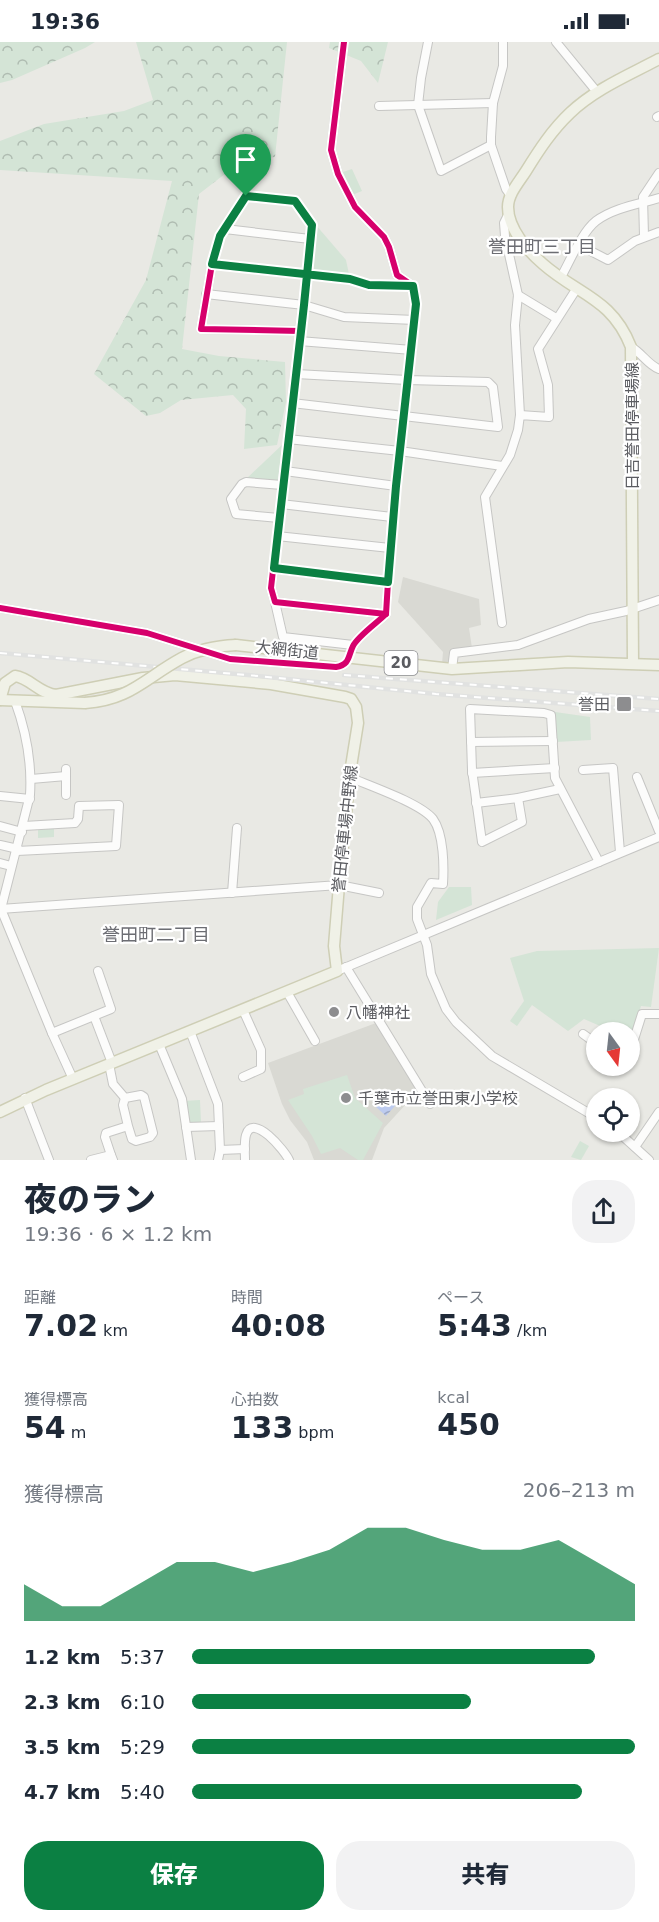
<!DOCTYPE html>
<html lang="ja">
<head>
<meta charset="utf-8">
<style>
  :root { --surface:#fff; --page:#f2f2f3; --text:#1f2937; --muted:#747a83; --accent:#0b8043 }
  body { margin:0; font-family:"DejaVu Sans","Noto Sans JP",sans-serif; background:var(--page); color:var(--text); height:100vh; display:flex; flex-direction:column; font-size:22px; white-space:nowrap }
  * { box-sizing:border-box; margin:0 }
  p { font-size:20px; color:var(--muted) }
  .icon { flex:none; width:33px; height:33px; fill:none; stroke:currentColor; stroke-width:2; stroke-linecap:round; stroke-linejoin:round }
  .map { position:relative; height:1118px; overflow:hidden }
  .side { display:flex; flex-direction:column; background:var(--surface); flex:1 }
  .side>* { flex:none }
  .needle { width:39px; rotate:165deg }
  .fabs { position:absolute; left:586px; top:980px; display:grid; gap:12px }
  .fabs a { display:grid; place-items:center; width:54px; height:54px; border-radius:50%; background:var(--surface); box-shadow:0 2px 4px #0004; font-size:30px }
  .pin { position:absolute; display:grid; place-items:center; width:51px; height:51px; color:#fff; margin:-62px -26px; border-radius:50% 50% 50% 0; rotate:-45deg; box-shadow:0 0 6px #0007 }
  .pin .icon { rotate:45deg }
  .round { display:grid; place-items:center; flex:none; width:63px; height:63px; border-radius:24px; background:var(--page) }
  .summary { display:flex; align-items:center; justify-content:space-between; height:102px; padding:0 24px }
  h1 { font-size:33px; font-weight:800; line-height:45px }
  .stats { display:grid; grid-template-columns:repeat(3,1fr); gap:9px; height:102px; padding:6px 24px }
  .stats div { display:grid; align-content:center }
  .stats b { font-size:30px; font-weight:800 }
  .stats small { font-size:16px; font-weight:400 }
  .stats p { font-size:16px }
  .chart { height:168px; padding:12px 24px }
  .chart p { display:flex; justify-content:space-between }
  .chart svg { width:100%; height:108px; margin-top:6px; fill:var(--accent); opacity:.7 }
  .cta { display:flex; gap:12px; margin-top:auto; padding:12px 24px }
  .cta a { flex:1; height:69px; border-radius:24px; background:var(--accent); color:#fff; font-size:24px; font-weight:800; line-height:69px; text-align:center }
  .cta a+a { background:var(--page); color:var(--text) }
  ul { padding:0 24px; list-style:none; font-size:20px }
  li { display:grid; grid-template-columns:96px 72px 1fr; align-items:center; height:45px }
  li i { height:15px; border-radius:8px; background:var(--accent) }
  .status { display:flex; justify-content:space-between; align-items:center; height:42px; padding:0 30px; background:var(--surface); direction:ltr }
  .status svg { height:16px; fill:currentColor }
  .map>svg:first-child { display:block }
</style>
</head>
<body>
<div class="status"><b>19:36</b><svg viewBox="0 0 49 12"><path d="M0 12V9h3v3zM5 12V6h3v6zM10 12V3h3v9zM15 12V0h3v12zM26 1h20v11H26zM47 4h2v5h-2z"/></svg></div>
<div class="map">
<svg width="659" height="1118" viewBox="0 0 659 1118">
  <defs>
    <pattern id="forest-crowns" width="20" height="18" patternUnits="userSpaceOnUse" patternTransform="scale(1.5)"><rect width="20" height="18" fill="#d4e4d6"/><path d="M2 6a3 3 0 1 1 6 0M12 15a3 3 0 1 1 6 0" fill="none" stroke="#afbcb1"/></pattern>
    <pattern id="water-waves" width="16" height="10" patternUnits="userSpaceOnUse" patternTransform="scale(1.5)"><rect width="16" height="10" fill="#bdcbef"/><path d="M0 5q4-4 8 0t8 0" fill="none" stroke="#9da8c5"/></pattern>
  </defs>
  <rect width="100%" height="100%" fill="#e9e9e4"/>
  <g fill="#d9d9d3">
    <path d="M403 535 479 557 481 583 469 586 472 606 453 609 451 623 442 622 443 610 398 560Z"/>
    <path d="M376 981 418 1049 384 1086 372 1118H314L307 1100 290 1078 282 1062 268 1021Z"/>
  </g>
  <g fill="#d4e4d6">
    <path d="M352 127 362 149 352 153 343 130Z"/>
    <path d="M315 182 346 218 350 237 310 229Z"/>
    <path d="M283 402 281 439 245 438Z"/>
    <path d="M555 670 590 675 591 698 556 700Z"/>
    <path d="M54 785V795L38 796V786Z"/>
    <path d="M449 845H471L472 863 436 878 438 860Z"/>
    <path d="M659 906 651 965 641 964 631 998 630 990H614L584 977 568 989 532 963 517 984 510 979 524 959 510 916 537 909Z"/>
    <path d="M347 1033 355 1056 383 1081 363 1118H358L340 1106 321 1112 312 1094 288 1058 304 1052 303 1047Z"/>
    <path d="M200 1058 201 1080 188 1081 183 1059Z"/>
    <path d="M580 1099 589 1104 581 1118 571 1115Z"/>
  </g>
  <g fill="url(#forest-crowns)">
    <path d="M0 0H95L85 6 12 38 0 41Z"/>
    <path d="M136 0H287L275 115 243 118 199 152 182 307 219 314 285 320 286 360 277 403 244 407 246 367 233 353 181 358 160 371 146 374 94 332 146 238 172 139 0 128V99L44 82 124 69 153 58Z"/>
    <path d="M330 0H388L378 41 361 19 329 6Z"/>
  </g>
  <path fill="url(#water-waves)" d="M392 1048 402 1056 386 1074 376 1065Z"/>
  <g fill="none" stroke-linecap="round" stroke-linejoin="round">
    <g stroke="#c6c6c4" stroke-width="10">
      <g id="minor">
        <path d="M428 0 421 36 418 63 441 129 491 103"/>
        <path d="M503 0V24L493 61 491 95V103L506 147 511 154"/>
        <path d="M556 0 597 50"/>
        <path d="M379 64 493 61"/>
        <path d="M657 75 659 74"/>
        <path d="M509 171 504 181 505 194 518 253 515 283 520 373"/>
        <path d="M225 187 310 197"/>
        <path d="M644 194 643 155 659 131"/>
        <path d="M579 203 608 218 635 199 659 190"/>
        <path d="M212 222 350 237 369 243 413 244"/>
        <path d="M561 235C570 219 582 190 596 179 613 166 639 162 659 156"/>
        <path d="M206 252 304 263 344 275 415 278"/>
        <path d="M518 253 556 276"/>
        <path d="M300 289 201 287 212 222 220 194 246 154 295 159 312 183 271 546 275 560 386 572"/>
        <path d="M299 299 412 308"/>
        <path d="M631 305C642 311 648 323 659 327"/>
        <path d="M292 361 498 385 493 345 488 340 407 338 296 332"/>
        <path d="M288 397 400 409 502 424"/>
        <path d="M285 429 396 444"/>
        <path d="M281 462 392 475"/>
        <path d="M279 476 236 472 231 457 242 442 246 440 282 443"/>
        <path d="M277 494 390 506"/>
        <path d="M274 527 388 540"/>
        <path d="M275 560 283 595 353 603"/>
        <path d="M0 566 147 591 230 617 336 625C350 623 348 614 353 604 358 594 378 580 386 572L392 475 416 255 413 244 397 233 389 205 384 195 355 165 338 132 331 108 344 0"/>
        <path d="M502 581 485 455 510 413 518 388 520 373 549 375 548 343 538 307 577 246"/>
        <path d="M452 627 454 611 518 603 589 577 626 569 659 558"/>
        <path d="M15 659C26 689 32 721 30 753L1 867 52 991 73 1037"/>
        <path d="M471 700 553 699"/>
        <path d="M66 727V753"/>
        <path d="M583 728 613 726 620 810"/>
        <path d="M472 731 555 726"/>
        <path d="M349 735C370 744 420 761 433 777 444 792 444 825 443 842L431 841 417 865V877L427 903 431 932 446 967 456 980 492 1014 597 1076"/>
        <path d="M637 735 659 789"/>
        <path d="M31 737 66 734"/>
        <path d="M0 754 30 757"/>
        <path d="M518 756 522 780 482 800 472 728 470 667 544 671 551 673 555 736 599 820"/>
        <path d="M476 761 518 756 560 747"/>
        <path d="M0 784 22 790"/>
        <path d="M0 803 18 807"/>
        <path d="M17 809 116 804 119 763 79 764 78 777 75 781 24 784"/>
        <path d="M0 821 11 824"/>
        <path d="M232 851 237 786"/>
        <path d="M0 867 339 843 379 851"/>
        <path d="M346 925 430 1062"/>
        <path d="M337 929 659 795"/>
        <path d="M287 950 315 999"/>
        <path d="M243 968 261 1008V1027L243 1035"/>
        <path d="M94 974 112 1021"/>
        <path d="M190 989 218 1062 220 1108 218 1118"/>
        <path d="M52 991 111 967 98 929"/>
        <path d="M583 992 597 1002"/>
        <path d="M159 1002 182 1057 191 1118"/>
        <path d="M630 1010 642 972H659"/>
        <path d="M109 1022 113 1042 125 1056"/>
        <path d="M25 1056 49 1118"/>
        <path d="M186 1085 219 1084"/>
        <path d="M617 1089 649 1118"/>
        <path d="M635 1105 659 1070"/>
        <path d="M220 1108 245 1107"/>
        <path d="M111 1113 105 1095 106 1091 128 1084 123 1063 125 1056 141 1053 144 1055 153 1091 150 1095 136 1099 132 1097 128 1084"/>
        <path d="M91 1118 111 1113 113 1118"/>
        <path d="M245 1118C245 1111 244 1100 246 1093 253 1070 285 1109 289 1118"/>
      </g>
    </g>
    <g stroke="#ceceb5" stroke-width="13">
      <g id="major">
        <path d="M236 603 452 627 568 620 659 623"/>
        <path d="M633 621 631 305C612 256 578 253 543 222 528 209 508 187 508 165 508 152 519 140 526 129 539 108 552 88 570 71 595 47 629 33 659 17"/>
        <path d="M0 658 85 661"/>
        <path d="M0 1070 46 1048 337 929 334 904 339 843 350 731 358 681 356 665 351 657 345 655 271 642 175 633 143 636 56 653C39 651 30 636 15 634L5 641 0 658"/>
      </g>
    </g>
    <use href="#minor" stroke="#fcfcfb" stroke-width="8"/>
    <use href="#major" stroke="#f0f1e7" stroke-width="10"/>
    <g stroke="#e1e2e1" stroke-width="4.5">
      <g id="rail">
        <path d="M0 611 258 634 436 652 659 669"/>
        <path d="M344 633 659 657"/>
      </g>
    </g>
    <use href="#rail" stroke="#fff" stroke-width="2" stroke-dasharray="7" stroke-linecap="butt"/>
    <g stroke="#ceceb5" stroke-width="13" stroke-linecap="butt">
      <path id="major-bridge" d="M85 661C130 658 145 636 182 616 199 607 216 604 236 603"/>
    </g>
    <use href="#major-bridge" stroke="#f0f1e7" stroke-width="10"/>
    <g stroke="#fff" stroke-width="10">
      <g id="cycleway">
        <path d="M300 289 201 287 212 222 220 194 246 154 295 159 312 183 271 546 275 560 386 572"/>
        <path d="M0 566 147 591 230 617 336 625C350 623 348 614 353 604 358 594 378 580 386 572L392 475 416 255 413 244 397 233 389 205 384 195 355 165 338 132 331 108 344 0"/>
      </g>
    </g>
    <use href="#cycleway" stroke="#d6006c" stroke-width="6"/>
  </g>
  <g fill="none" stroke-linecap="round" stroke-linejoin="round">
    <g stroke="#fff" stroke-width="12">
      <path id="route" d="M246 154 295 159 312 183 304 263 274 526 388 540 396 444 416 262 413 244 369 243 350 237 212 222 220 194 246 154"/>
    </g>
    <use href="#route" stroke="#0b8043" stroke-width="8"/>
  </g>
  <g fill="#8d8d8f" stroke="#fff" stroke-width="2">
    <rect x="616" y="654" width="16" height="16" rx="3"/>
    <circle cx="334" cy="970" r="6"/>
    <circle cx="346" cy="1056" r="6"/>
  </g>
  <g text-anchor="middle" dominant-baseline="central" stroke-width="4.5" stroke-linejoin="round" paint-order="stroke">
    <rect fill="#fff" stroke="#8c8d90" stroke-width="1.5" x="384.5" y="609" width="33" height="24" rx="4.5"/>
    <g font-size="15" font-weight="bold" fill="#5b5c61">
      <text x="401" y="621">20</text>
    </g>
    <g font-size="16" fill="#5b5c61" stroke="#fff">
      <text transform="translate(632 384) rotate(-90)">日吉誉田停車場線</text>
      <text transform="translate(287 608) rotate(6)">大網街道</text>
      <text transform="translate(345 787) rotate(-84)">誉田停車場中野線</text>
    </g>
    <g font-size="16" fill="#5b5c61" stroke="#fff" text-anchor="start">
      <text x="610" y="662" text-anchor="end">誉田</text>
      <text x="346" y="970">八幡神社</text>
      <text x="358" y="1056">千葉市立誉田東小学校</text>
    </g>
    <g font-size="18" fill="#6c6d73" stroke="#fff">
      <text x="542" y="204">誉田町三丁目</text>
      <text x="156" y="892">誉田町二丁目</text>
    </g>
  </g>
</svg>
<div class="fabs">
<a><svg class="needle" viewBox="-14 -14 28 28"><path d="M0-13l5 13h-10z" fill="#e53935"/><path d="M0 13l5-13h-10z" fill="#747a83"/></svg></a>
<a><svg class="icon" aria-label="locate" viewBox="0 0 24 24"><circle cx="12" cy="12" r="6"/><path d="M12 2v4M12 18v4M2 12h4M18 12h4"/></svg></a>
</div>
<div class="pin" style="left:246px;top:154px;background:#1e9e55"><svg class="icon" aria-label="arrive" viewBox="0 0 24 24"><path d="M6 21V4h12l-3 4 3 4H6"/></svg></div>
</div>
<section class="side">
<div class="summary"><div><h1>夜のラン</h1><p>19:36 · 6 × 1.2 km</p></div><a class="round"><svg class="icon" aria-label="share" viewBox="0 0 24 24"><path d="M12 15V3M7 8l5-5 5 5M5 13v7h14v-7"/></svg></a></div>
<div class="stats">
<div><p>距離</p><b>7.02<small> km</small></b></div>
<div><p>時間</p><b>40:08</b></div>
<div><p>ペース</p><b>5:43<small> /km</small></b></div>
</div>
<div class="stats">
<div><p>獲得標高</p><b>54<small> m</small></b></div>
<div><p>心拍数</p><b>133<small> bpm</small></b></div>
<div><p>kcal</p><b>450</b></div>
</div>
<div class="chart"><p><span>獲得標高</span>206–213 m</p>
<svg viewBox="0 0 160 44" preserveAspectRatio="none"><path d="M0 44V29L10 38L20 38L30 29L40 20L50 20L60 24L70 20L80 15L90 6L100 6L110 11L120 15L130 15L140 11L150 20L160 29V44z"/></svg>
</div>
<ul>
<li><b>1.2 km</b>5:37<i style="width:91%"></i></li>
<li><b>2.3 km</b>6:10<i style="width:63%"></i></li>
<li><b>3.5 km</b>5:29<i style="width:100%"></i></li>
<li><b>4.7 km</b>5:40<i style="width:88%"></i></li>
</ul>
<div class="cta"><a>保存</a><a>共有</a></div>
</section>
</body>
</html>
